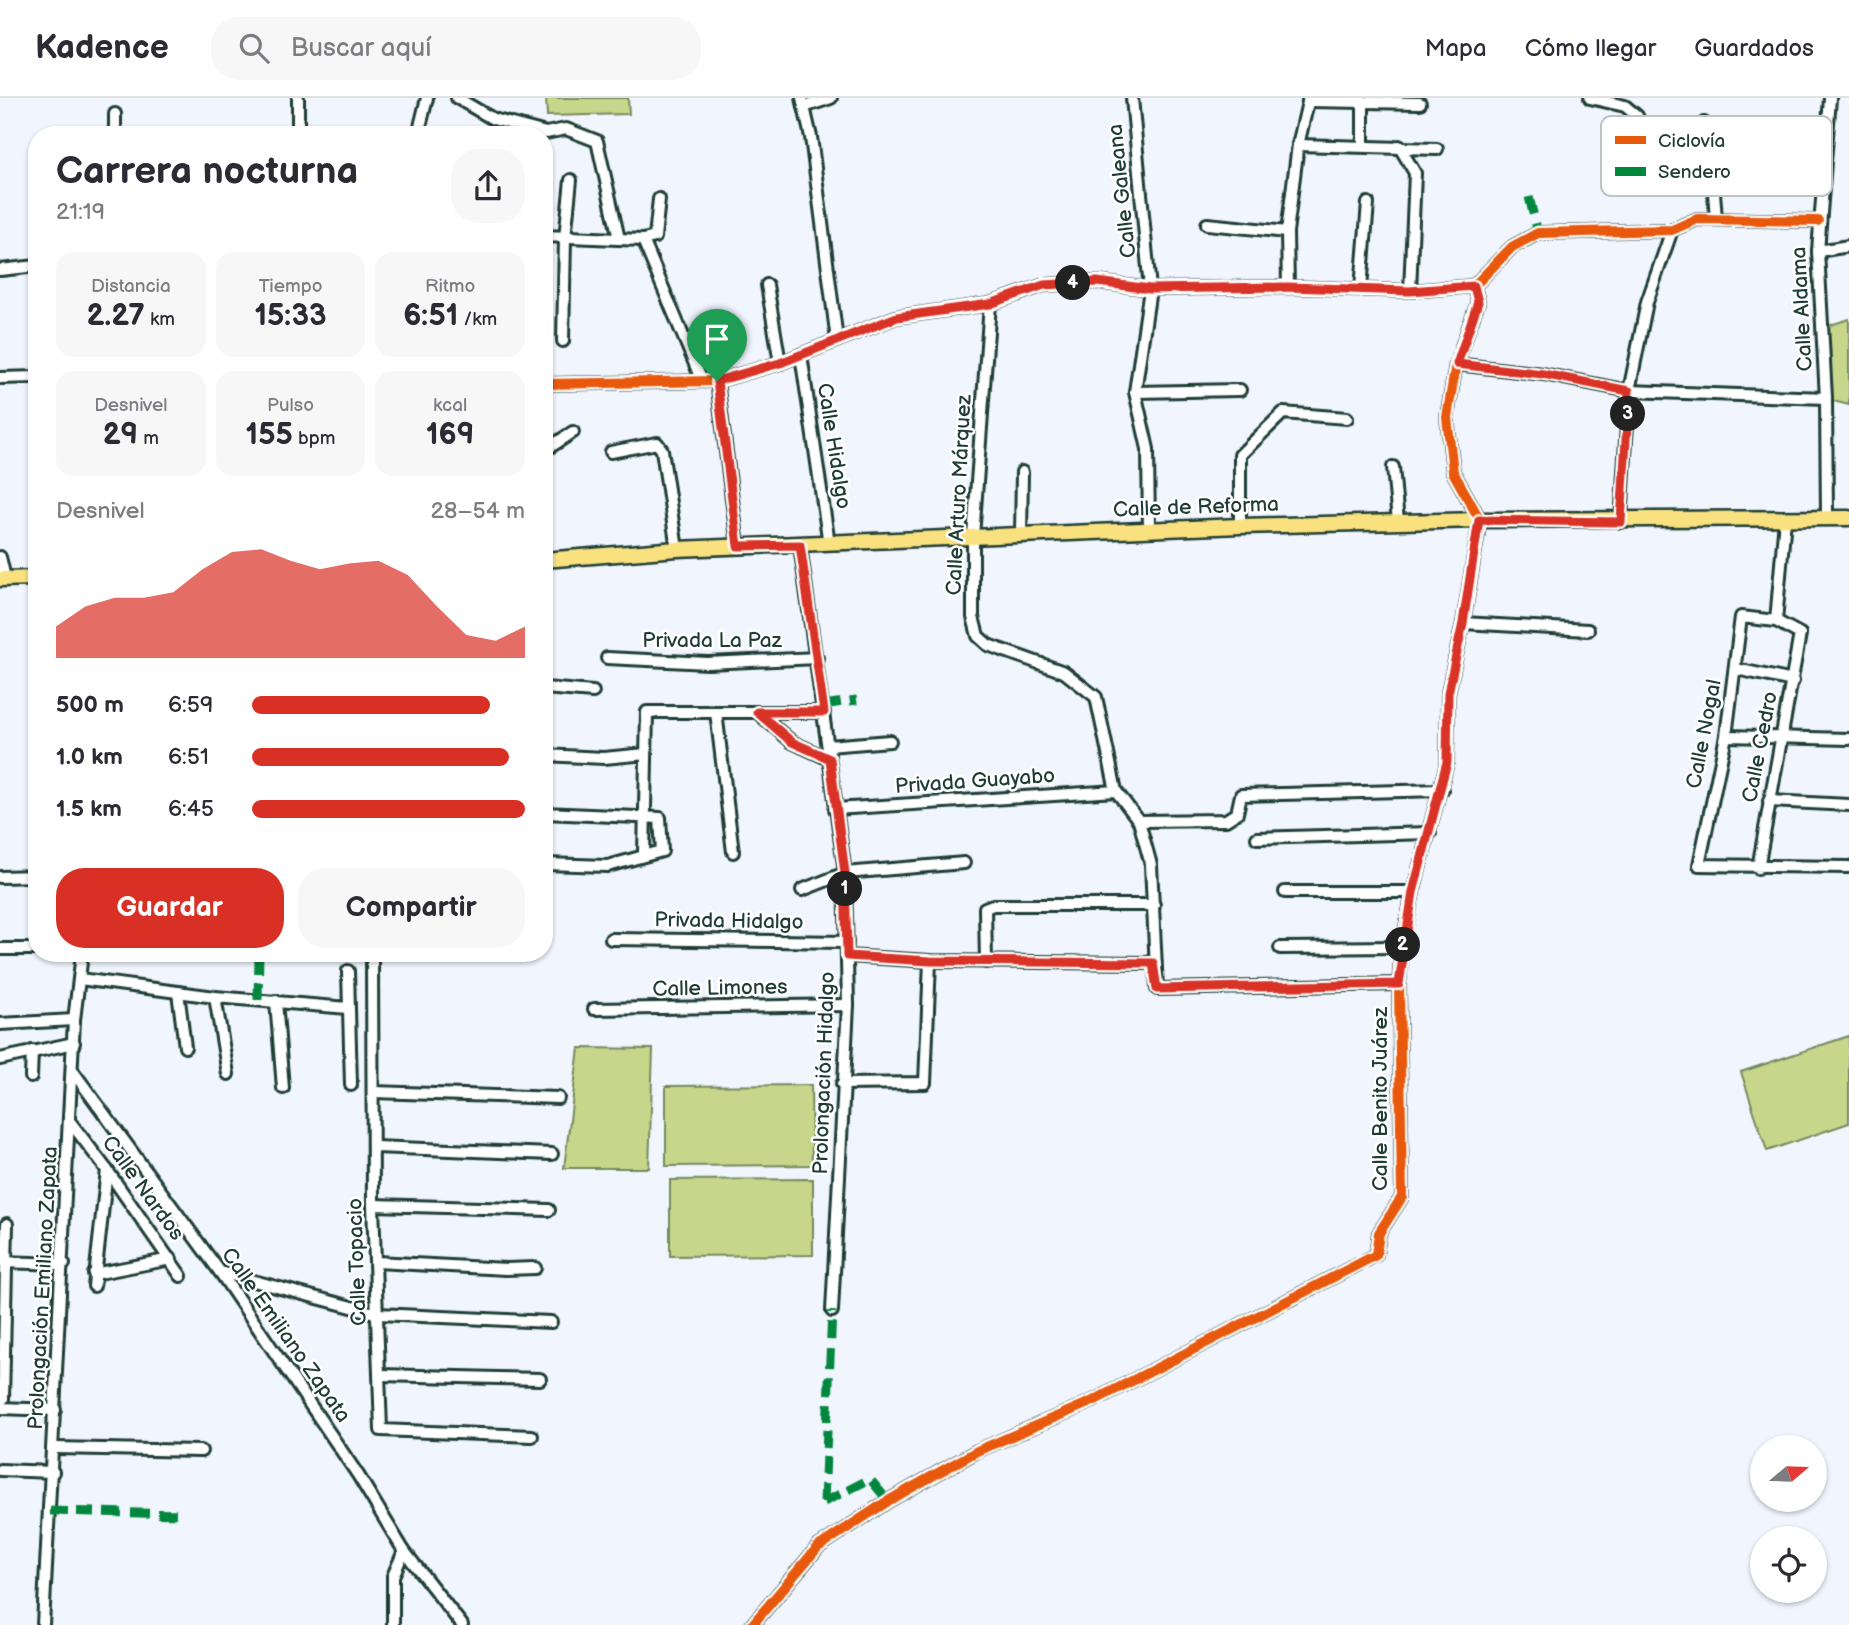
<!DOCTYPE html>
<html lang="es">
<head>
<meta charset="utf-8">
<style>
  :root { --surface:#fff; --page:#f7f7f7; --text:#2b2b33; --muted:#7c7c81; --line:#e1e1e2; --accent:#d93025 }
  body { margin:0; font-family:"Balsamiq Sans",sans-serif; background:var(--page); color:var(--text); height:100vh; display:flex; flex-direction:column; font-size:26px; white-space:nowrap }
  * { box-sizing:border-box; margin:0 }
  p { font-size:23px; color:var(--muted) }
  .icon { flex:none; width:38px; height:38px; fill:none; stroke:currentColor; stroke-width:2; stroke-linecap:round; stroke-linejoin:round }
  .map { position:relative; flex:1; overflow:hidden }
  .details { position:absolute; left:28px; top:28px; width:525px; height:836px; display:flex; flex-direction:column; background:var(--surface); border-radius:28px; box-shadow:0 2px 5px #0004 }
  .details>* { flex:none }
  .needle { width:46px; rotate:71deg }
  .buttons { position:absolute; left:1750px; top:1337px; display:grid; gap:14px }
  .buttons a { display:grid; place-items:center; width:77px; height:77px; border-radius:50%; background:var(--surface); box-shadow:0 2px 5px #0004; font-size:35px }
  .pin { position:absolute; display:grid; place-items:center; width:60px; height:60px; color:#fff; margin:-72px -30px; border-radius:50% 50% 50% 0; rotate:-45deg; box-shadow:0 0 7px #0007 }
  .pin .icon { rotate:45deg }
  .km { position:absolute; width:35px; height:35px; margin:-18px; border-radius:50%; background:#222; color:#fff; font-size:19px; line-height:35px; text-align:center }
  .round { display:grid; place-items:center; flex:none; width:74px; height:74px; border-radius:28px; background:var(--page) }
  .head { display:flex; align-items:center; justify-content:space-between; height:119px; padding:0 28px }
  h1 { font-size:38px; font-weight:700; line-height:52px }
  .stats { display:grid; grid-template-columns:repeat(3,1fr); gap:10px; height:119px; padding:7px 28px }
  .stats div { display:grid; align-content:center; border-radius:18px; background:var(--page); text-align:center }
  .stats b { font-size:30px; font-weight:700 }
  .stats small { font-size:19px; font-weight:400 }
  .stats p { font-size:19px }
  .chart { height:196px; padding:14px 28px }
  .chart p { display:flex; justify-content:space-between }
  .chart svg { width:100%; height:126px; margin-top:7px; fill:var(--accent); opacity:.7 }
  .cta { display:flex; gap:14px; margin-top:auto; padding:14px 28px }
  .cta a { flex:1; height:80px; border-radius:28px; background:var(--accent); color:#fff; font-size:28px; font-weight:700; line-height:80px; text-align:center }
  .cta a+a { background:var(--page); color:var(--text) }
  ul { padding:0 28px; list-style:none; font-size:23px }
  li { display:grid; grid-template-columns:112px 84px 1fr; align-items:center; height:52px }
  li i { height:18px; border-radius:9px; background:var(--accent) }
  header { display:flex; align-items:center; gap:42px; box-sizing:border-box; height:98px; padding:0 35px; background:var(--surface); border-bottom:2px solid var(--line) }
  header strong { font-size:33px }
  nav { display:flex; gap:38px; margin-inline-start:auto; font-size:24px }
  .search { width:490px; height:63px; background:var(--page); display:flex; align-items:center; gap:18px; box-sizing:border-box; padding:0 24px; border-radius:28px; color:var(--muted); font-size:26px }
  .map>svg:first-child { display:block }
</style>
</head>
<body>
<header>
<strong>Kadence</strong>
<div class="search"><svg class="icon" aria-label="search" viewBox="0 0 24 24"><circle cx="10" cy="10" r="6"/><path d="M15 15l6 6"/></svg>Buscar aquí</div>
<nav><a>Mapa</a><a>Cómo llegar</a><a>Guardados</a></nav>
</header>
<div class="map">
<svg width="1849" height="1527" viewBox="0 0 1849 1527">
  <rect width="100%" height="100%" fill="#f1f5fe"/>
  <filter id="ink" filterUnits="userSpaceOnUse"><feTurbulence type="fractalNoise" baseFrequency=".0143" numOctaves="2"/><feDisplacementMap in="SourceGraphic" scale="14" xChannelSelector="R" yChannelSelector="G"/><feConvolveMatrix kernelMatrix="1 2 1 2 8 2 1 2 1" color-interpolation-filters="sRGB"/></filter>
  <g filter="url(#ink)">
    <g fill="#c7d68a" stroke="#738a5f" stroke-width="2">
      <path d="M546 0H628L629 16 547 18Z"/>
      <path d="M1849 221V307L1829 302 1824 229Z"/>
      <path d="M1849 938V1025L1767 1053 1741 974Z"/>
      <path d="M579 950 653 951 649 1070H564Z"/>
      <path d="M811 987 812 1067 666 1068V988Z"/>
      <path d="M813 1081V1157L670 1158V1082Z"/>
    </g>
    <g fill="none" stroke-linecap="round" stroke-linejoin="round">
      <g stroke="#1f3d34" stroke-width="16">
        <g id="minor">
          <path d="M298 0V37"/>
          <path d="M457 0 493 21 546 35 566 31 597 43 619 141"/>
          <path d="M802 0 811 39 837 242"/>
          <path d="M1132 0 1150 191 1135 294 1148 351 1149 432"/>
          <path d="M1590 0 1625 8 1637 18 1660 66 1706 65"/>
          <path d="M1308 3 1420 5"/>
          <path d="M1363 4V47"/>
          <path d="M804 9 831 0"/>
          <path d="M1704 25 1706 65 1712 67 1716 121"/>
          <path d="M115 37V16"/>
          <path d="M418 37 427 0"/>
          <path d="M1298 47 1437 51"/>
          <path d="M1399 48 1415 75 1410 193"/>
          <path d="M1207 126 1287 134"/>
          <path d="M544 138 643 142 655 139 659 101"/>
          <path d="M643 142 702 283"/>
          <path d="M1818 153 1849 148"/>
          <path d="M0 172 37 168"/>
          <path d="M767 187 780 265"/>
          <path d="M1288 189 1287 134 1298 47 1309 0"/>
          <path d="M1361 191 1368 105"/>
          <path d="M990 206 973 439V519L978 538 988 547 1064 574 1096 599 1116 693 1139 723 1151 767 1157 891 1399 886"/>
          <path d="M563 243 565 140 571 82"/>
          <path d="M801 257 829 446"/>
          <path d="M1456 266 1543 276 1629 293 1826 300"/>
          <path d="M0 280 37 279"/>
          <path d="M717 283 738 448"/>
          <path d="M544 286 717 283 780 265 896 219 990 206 1044 187 1097 184 1150 191 1288 189 1410 193 1474 188 1512 149 1538 135 1672 132 1697 121 1818 123"/>
          <path d="M1135 294 1240 292"/>
          <path d="M544 353 573 334"/>
          <path d="M611 354 657 345 662 352 677 451"/>
          <path d="M1393 369 1398 424"/>
          <path d="M1827 420 1826 300 1818 153 1830 0"/>
          <path d="M1621 424 1629 293 1647 204 1672 132"/>
          <path d="M1240 428V357L1283 315 1347 320"/>
          <path d="M1021 437 1022 374"/>
          <path d="M800 447 845 775 848 907 832 1213"/>
          <path d="M0 459 5 480"/>
          <path d="M1776 523 1785 421"/>
          <path d="M1463 525 1588 532"/>
          <path d="M607 560 708 565 817 560"/>
          <path d="M1736 571 1793 583"/>
          <path d="M544 590 593 594"/>
          <path d="M716 614 733 754"/>
          <path d="M757 614 792 644 829 661"/>
          <path d="M1726 638 1849 641"/>
          <path d="M828 648 890 643"/>
          <path d="M544 657 604 660 646 656"/>
          <path d="M1769 703 1849 707"/>
          <path d="M835 711 1116 693"/>
          <path d="M544 715 660 720 662 753 608 768 544 766"/>
          <path d="M1139 723 1226 722 1237 715 1241 697 1442 692"/>
          <path d="M1257 740 1430 735"/>
          <path d="M644 757 647 614H824"/>
          <path d="M1758 770 1800 536 1776 523 1741 519 1726 638 1699 767 1849 769"/>
          <path d="M0 779 37 778"/>
          <path d="M802 792 845 775 964 765"/>
          <path d="M1285 794H1413"/>
          <path d="M611 841 847 844"/>
          <path d="M1280 850 1402 849"/>
          <path d="M0 851H37"/>
          <path d="M372 856 373 1107 381 1332 532 1338"/>
          <path d="M847 858 930 863 1153 865"/>
          <path d="M986 864 985 810 993 807H1154"/>
          <path d="M348 873 351 987"/>
          <path d="M80 881 215 899 348 910"/>
          <path d="M178 894 185 949"/>
          <path d="M215 899 228 976"/>
          <path d="M276 903 283 990"/>
          <path d="M594 911 848 907"/>
          <path d="M0 926 74 922"/>
          <path d="M0 961 74 945"/>
          <path d="M72 972 220 1174 358 1377 404 1453 462 1527"/>
          <path d="M31 979 32 953"/>
          <path d="M842 986 925 985 930 863"/>
          <path d="M373 994 558 1000"/>
          <path d="M71 1025 107 1072 181 1178"/>
          <path d="M375 1049 552 1056"/>
          <path d="M373 1107 549 1112"/>
          <path d="M0 1164 64 1166"/>
          <path d="M376 1164 506 1171 535 1170"/>
          <path d="M220 1174 378 1216 551 1224"/>
          <path d="M94 1176 171 1161"/>
          <path d="M94 1188 107 1072"/>
          <path d="M380 1277 540 1281"/>
          <path d="M3 1301 7 1126"/>
          <path d="M0 1310 55 1312"/>
          <path d="M55 1350 201 1353"/>
          <path d="M0 1372 53 1374"/>
          <path d="M43 1527 74 922 82 856"/>
          <path d="M393 1527V1478L404 1453"/>
          <path d="M752 1527 818 1449 888 1403 977 1353 1093 1303 1376 1157 1379 1135 1402 1099 1399 886 1402 849 1413 794 1447 665 1448 595 1463 525 1480 422 1453 374 1447 319 1456 266 1478 204 1474 188"/>
        </g>
      </g>
      <g stroke="#1f3d34" stroke-width="19">
        <g id="major">
          <path d="M544 462 677 451 1240 428 1480 422 1849 420"/>
          <path d="M0 481 37 480"/>
        </g>
      </g>
      <use href="#minor" stroke="#fff" stroke-width="10"/>
      <use href="#major" stroke="#fae180" stroke-width="14"/>
      <g stroke="#00873e" stroke-width="9" stroke-dasharray="18 9" stroke-linecap="butt">
        <path d="M1529 99 1538 135"/>
        <path d="M823 607 857 602"/>
        <path d="M258 902 259 856"/>
        <path d="M824 1404 832 1213"/>
        <path d="M824 1404 870 1381 888 1403"/>
        <path d="M50 1413 182 1416"/>
      </g>
      <g stroke="#fff" stroke-width="15">
        <g id="cycleway">
          <path d="M544 286 717 283 780 265 896 219 990 206 1044 187 1097 184 1150 191 1288 189 1410 193 1474 188 1512 149 1538 135 1672 132 1697 121 1818 123"/>
          <path d="M752 1527 818 1449 888 1403 977 1353 1093 1303 1376 1157 1379 1135 1402 1099 1399 886 1402 849 1413 794 1447 665 1448 595 1463 525 1480 422 1453 374 1447 319 1456 266 1478 204 1474 188"/>
        </g>
      </g>
      <use href="#cycleway" stroke="#e8590c" stroke-width="10"/>
    </g>
  </g>
  <g fill="none" stroke-linecap="round" stroke-linejoin="round" filter="url(#ink)">
    <g stroke="#fff" stroke-width="14">
      <path id="route" d="M1097 184 1150 191 1288 189 1410 193 1474 188 1478 204 1457 266 1543 276 1629 293 1621 424 1479 422 1463 525 1448 595 1447 664 1413 794 1399 886 1157 891 1153 865 930 863 847 858 845 775 830 661 792 644 757 614H824L800 447 738 448 717 283 780 265 897 219 990 206 1044 187Z"/>
    </g>
    <use href="#route" stroke="#d93025" stroke-width="9"/>
  </g>
  <g text-anchor="middle" dominant-baseline="central" stroke-width="5" stroke-linejoin="round" paint-order="stroke">
    <g font-size="21" fill="#1f3d34" stroke="#fff">
      <text transform="translate(1122 93) rotate(-96)">Calle Galeana</text>
      <text transform="translate(1802 211) rotate(-93)">Calle Aldama</text>
      <text transform="translate(834 348) rotate(81)">Calle Hidalgo</text>
      <text transform="translate(959 397) rotate(-87)">Calle Arturo Márquez</text>
      <text transform="translate(1196 409) rotate(-2)">Calle de Reforma</text>
      <text x="712" y="542">Privada La Paz</text>
      <text transform="translate(1704 636) rotate(-79)">Calle Nogal</text>
      <text transform="translate(1760 649) rotate(-79)">Calle Cedro</text>
      <text transform="translate(975 683) rotate(-4)">Privada Guayabo</text>
      <text transform="translate(729 823) rotate(1)">Privada Hidalgo</text>
      <text transform="translate(720 890) rotate(-1)">Calle Limones</text>
      <text transform="translate(824 975) rotate(-88)">Prolongación Hidalgo</text>
      <text transform="translate(1380 1001) rotate(-90)">Calle Benito Juárez</text>
      <text transform="translate(143 1090) rotate(54)">Calle Nardos</text>
      <text transform="translate(357 1164) rotate(-92)">Calle Topacio</text>
      <text transform="translate(43 1190) rotate(-87)">Prolongación Emiliano Zapata</text>
      <text transform="translate(286 1237) rotate(55)">Calle Emiliano Zapata</text>
    </g>
  </g>
  <rect x="1601" y="18" width="231" height="80" rx="10" fill="#fff" stroke="#bcc5c2" stroke-width="2"/>
  <rect x="1615" y="38" width="31" height="8" fill="#e8590c"/>
  <rect x="1615" y="69" width="31" height="9" fill="#00873e"/>
  <g font-size="19" fill="#1f3d34">
    <text x="1658" y="49">Ciclovía</text>
    <text x="1658" y="80">Sendero</text>
  </g>
</svg>
<div class="buttons">
<a><svg class="needle" viewBox="-14 -14 28 28"><path d="M0-13l5 13h-10z" fill="#e53935"/><path d="M0 13l5-13h-10z" fill="#7c7c81"/></svg></a>
<a><svg class="icon" aria-label="locate" viewBox="0 0 24 24"><circle cx="12" cy="12" r="6"/><path d="M12 2v4M12 18v4M2 12h4M18 12h4"/></svg></a>
</div>
<div class="pin" style="left:717px;top:283px;background:#1e9e55"><svg class="icon" aria-label="arrive" viewBox="0 0 24 24"><path d="M6 21V4h12l-3 4 3 4H6"/></svg></div>
<b class="km" style="left:845px;top:791px">1</b>
<b class="km" style="left:1403px;top:847px">2</b>
<b class="km" style="left:1628px;top:316px">3</b>
<b class="km" style="left:1073px;top:185px">4</b>
<section class="details">
<div class="head"><div><h1>Carrera nocturna</h1><p>21:19</p></div><a class="round"><svg class="icon" aria-label="share" viewBox="0 0 24 24"><path d="M12 15V3M7 8l5-5 5 5M5 13v7h14v-7"/></svg></a></div>
<div class="stats">
<div><p>Distancia</p><b>2.27<small> km</small></b></div>
<div><p>Tiempo</p><b>15:33</b></div>
<div><p>Ritmo</p><b>6:51<small> /km</small></b></div>
</div>
<div class="stats">
<div><p>Desnivel</p><b>29<small> m</small></b></div>
<div><p>Pulso</p><b>155<small> bpm</small></b></div>
<div><p>kcal</p><b>169</b></div>
</div>
<div class="chart"><p><span>Desnivel</span>28–54 m</p>
<svg viewBox="0 0 160 44" preserveAspectRatio="none"><path d="M0 44V33L10 26L20 23L30 23L40 21L50 13L60 7L70 6L80 10L90 13L100 11L110 10L120 15L130 26L140 36L150 38L160 33V44z"/></svg>
</div>
<ul>
<li><b>500 m</b>6:59<i style="width:87%"></i></li>
<li><b>1.0 km</b>6:51<i style="width:94%"></i></li>
<li><b>1.5 km</b>6:45<i style="width:100%"></i></li>
</ul>
<div class="cta"><a>Guardar</a><a>Compartir</a></div>
</section>
</div>
</body>
</html>
